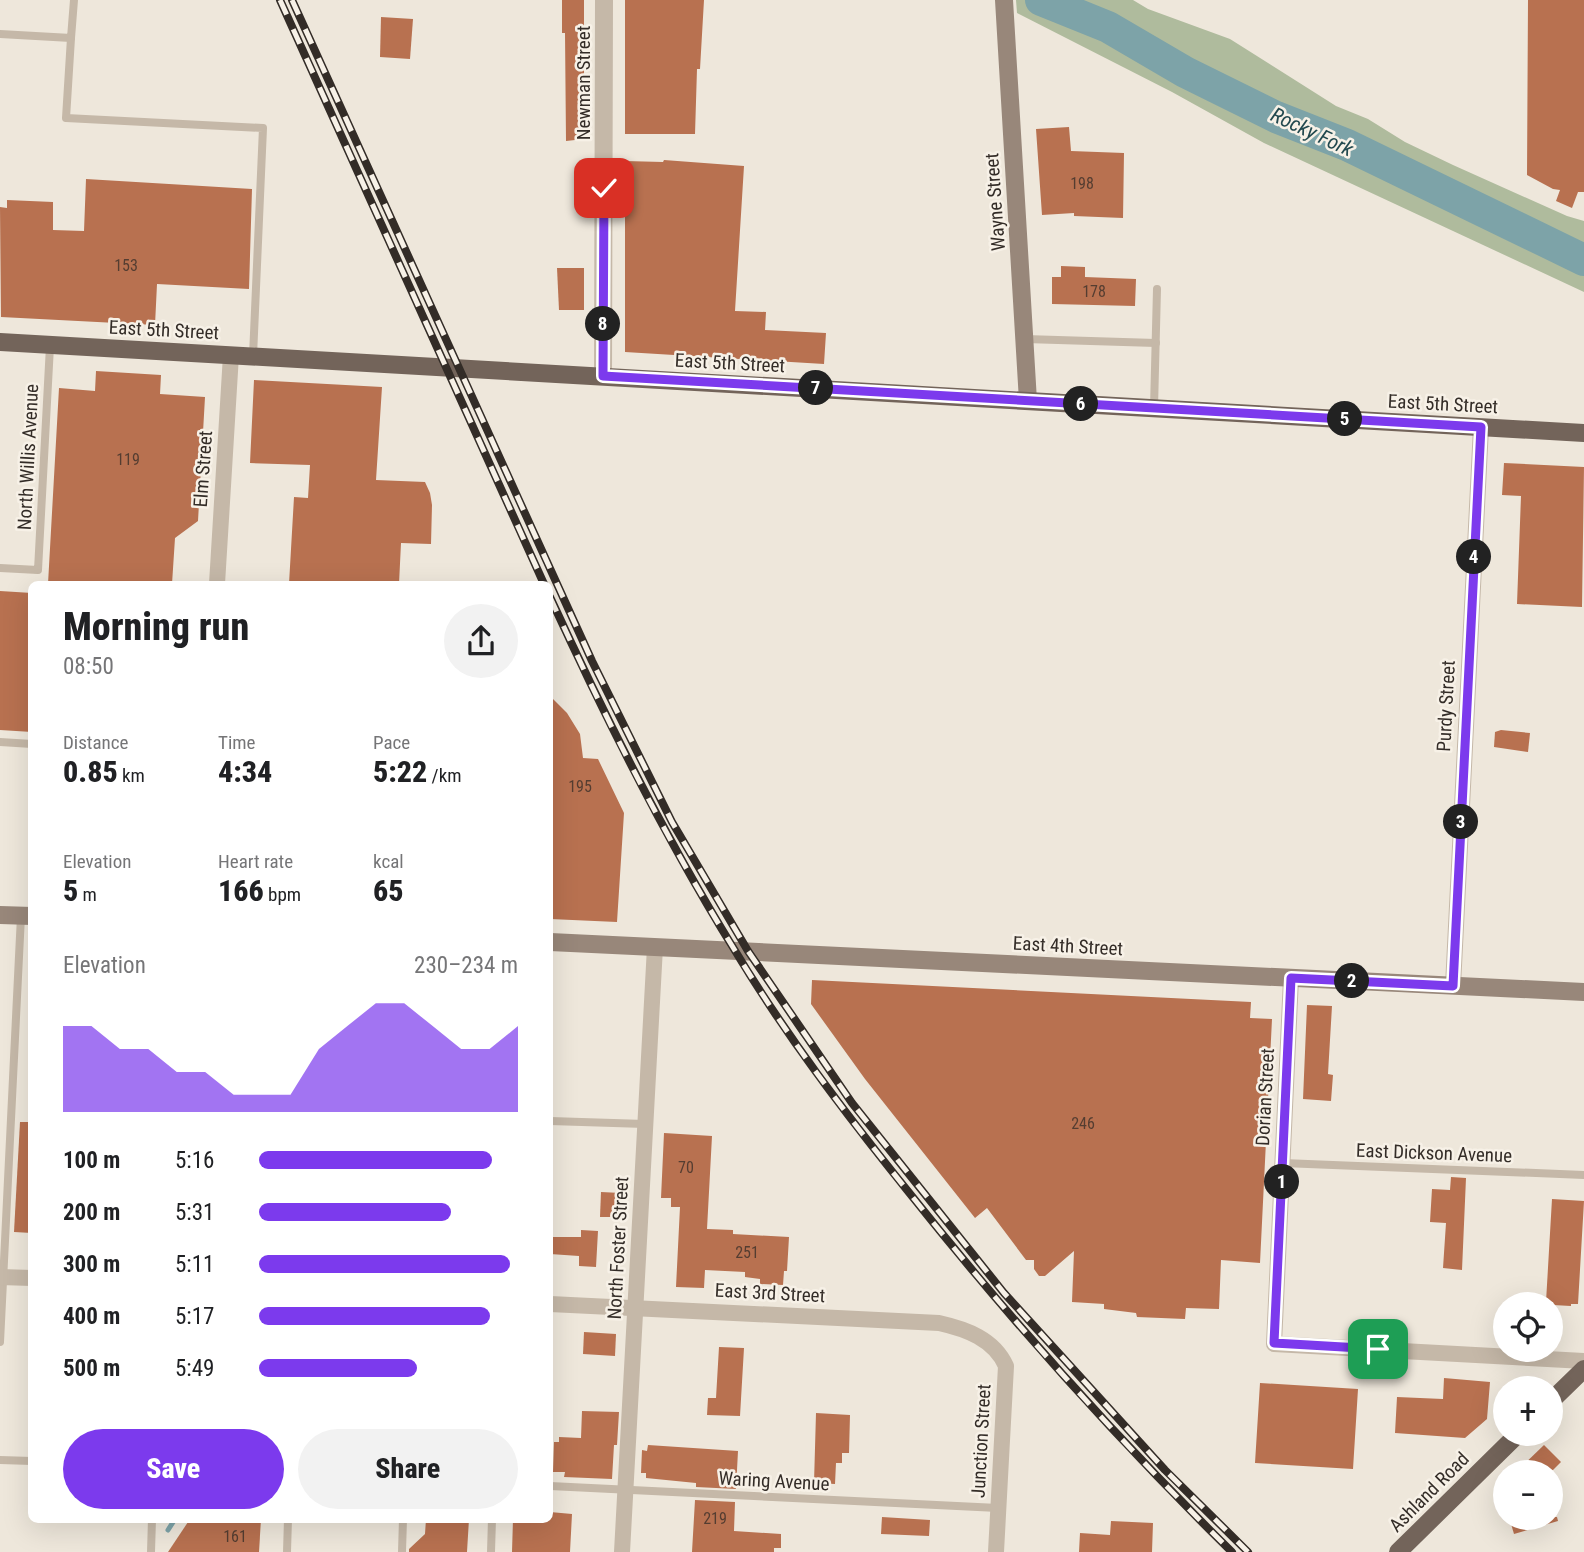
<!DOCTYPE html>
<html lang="en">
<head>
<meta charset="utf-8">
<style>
  :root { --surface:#fff; --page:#f2f2f2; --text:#202124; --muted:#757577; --accent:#7c3aed }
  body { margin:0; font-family:"Roboto Condensed",sans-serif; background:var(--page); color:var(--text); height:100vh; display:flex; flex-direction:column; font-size:26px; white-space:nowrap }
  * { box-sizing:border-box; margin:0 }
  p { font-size:23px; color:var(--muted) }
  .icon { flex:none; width:38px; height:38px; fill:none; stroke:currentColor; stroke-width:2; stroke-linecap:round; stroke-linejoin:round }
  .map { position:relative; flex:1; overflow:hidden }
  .details { position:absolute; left:28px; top:581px; width:525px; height:942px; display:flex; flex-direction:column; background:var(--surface); border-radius:10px; box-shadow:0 7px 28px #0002 }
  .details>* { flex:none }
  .controls { position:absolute; left:1493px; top:1292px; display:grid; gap:14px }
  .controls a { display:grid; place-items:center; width:70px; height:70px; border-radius:50%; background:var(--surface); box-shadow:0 7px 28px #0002; font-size:35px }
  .pin { position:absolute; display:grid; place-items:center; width:60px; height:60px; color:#fff; margin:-30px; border-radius:14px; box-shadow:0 4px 10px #0006 }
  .km { position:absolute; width:35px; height:35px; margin:-18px; border-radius:50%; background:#222; color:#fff; font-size:19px; line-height:35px; text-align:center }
  .round { display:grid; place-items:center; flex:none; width:74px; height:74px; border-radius:37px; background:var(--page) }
  .headline { display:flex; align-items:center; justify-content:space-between; height:119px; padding:0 35px }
  h1 { font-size:38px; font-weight:800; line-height:52px }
  .metrics { display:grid; grid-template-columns:repeat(3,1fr); gap:10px; height:119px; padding:7px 35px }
  .metrics div { display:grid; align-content:center }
  .metrics b { font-size:30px; font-weight:800 }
  .metrics small { font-size:19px; font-weight:400 }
  .metrics p { font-size:19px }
  .chart { height:196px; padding:14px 35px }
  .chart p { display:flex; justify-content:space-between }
  .chart svg { width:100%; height:126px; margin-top:7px; fill:var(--accent); opacity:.7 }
  .cta { display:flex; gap:14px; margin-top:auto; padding:14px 35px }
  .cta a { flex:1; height:80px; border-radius:42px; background:var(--accent); color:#fff; font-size:28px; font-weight:800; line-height:80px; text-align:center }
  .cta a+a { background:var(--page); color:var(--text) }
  ul { padding:0 35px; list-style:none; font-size:23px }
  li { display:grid; grid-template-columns:112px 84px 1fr; align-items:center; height:52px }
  li i { height:18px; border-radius:9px; background:var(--accent) }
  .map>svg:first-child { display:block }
</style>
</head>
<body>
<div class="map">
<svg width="1584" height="1552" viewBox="0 0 1584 1552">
  <rect width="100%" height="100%" fill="#eee7db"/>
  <path fill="#afbb9d" d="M1016 0H1133L1148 9 1230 39 1336 106 1368 119 1405 142 1453 165 1567 216 1584 221V292L1264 143 1172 92 1017 13Z"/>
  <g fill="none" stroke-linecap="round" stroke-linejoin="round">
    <path stroke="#7da3a8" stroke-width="5" d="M168 1530 175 1519"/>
    <path stroke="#7da3a8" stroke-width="32" d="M1041 0 1108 27 1185 72 1276 117 1347 145 1584 260"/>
  </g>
  <g fill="#b87150">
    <path d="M562 0H584V139L566 141 565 33H562Z"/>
    <path d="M625 0H704L700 69H697L695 134H625Z"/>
    <path d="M1528 0H1584V192H1578L1572 208 1556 201 1560 190 1553 189 1527 175Z"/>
    <path d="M381 17 413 19 410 59 380 57Z"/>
    <path d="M1069 127 1071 151 1124 153 1123 218 1074 216V213L1042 215 1036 129Z"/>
    <path d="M664 160 744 166 735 311 766 312 765 330 826 333 824 364 625 352V161L663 162Z"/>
    <path d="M86 179 252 189 249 289 157 284 155 325 1 317 0 207 7 208V200L53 202V230L84 231Z"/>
    <path d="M1061 266 1085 267V277L1136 279 1135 306 1052 304V277H1061Z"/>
    <path d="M557 268H584V310H559Z"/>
    <path d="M96 371 161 375 160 394 205 397 198 521 175 538 172 584H48L59 388 95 391Z"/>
    <path d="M254 380 382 387 376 480 425 482 430 493 432 505 431 544 401 543 399 584H289L294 497 308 498 310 465 250 463Z"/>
    <path d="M1504 463 1584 467 1582 607 1517 604 1521 496 1502 495Z"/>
    <path d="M0 591 32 593V732L0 730Z"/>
    <path d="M550 696 567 713 580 734 583 758 598 759 624 813 617 922 550 919Z"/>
    <path d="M1501 730 1530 733 1528 752 1494 747 1495 732Z"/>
    <path d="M812 980 1251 1002 1250 1018 1272 1019 1260 1263 1221 1260 1219 1309 1186 1308 1185 1319 1137 1317 1136 1313 1104 1309V1304L1072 1302 1074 1251 1045 1276H1039L1034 1269V1260H1026L987 1208 975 1218 865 1079 811 1004Z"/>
    <path d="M1307 1005 1332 1006 1328 1074 1333 1075 1331 1101 1303 1099Z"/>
    <path d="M20 1122H32V1233L14 1232Z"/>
    <path d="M664 1133 712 1136 707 1229 733 1230V1234L789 1237 787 1271H784L783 1285 760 1284V1279L745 1277V1272L705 1270 704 1288 676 1287 680 1207H671V1198H661Z"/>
    <path d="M1451 1177 1466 1178 1462 1270 1443 1268 1446 1223 1430 1222 1432 1189 1450 1190Z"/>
    <path d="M601 1192 621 1193V1217H600Z"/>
    <path d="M1552 1199 1584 1201 1578 1304H1571V1306L1553 1305V1302H1546Z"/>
    <path d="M581 1230 598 1231 596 1267 579 1266V1256L550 1254V1237H581Z"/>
    <path d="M584 1332 616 1334 615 1356 583 1354Z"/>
    <path d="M719 1347 744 1348 740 1416 707 1415 708 1398H716Z"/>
    <path d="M1444 1378 1490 1382 1487 1419 1465 1438 1395 1433 1397 1397 1443 1399Z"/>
    <path d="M1260 1383 1358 1389 1353 1469 1255 1463Z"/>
    <path d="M582 1411 619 1412 617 1445H614L612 1479 564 1477 565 1472H553L554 1442H559V1437L581 1438Z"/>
    <path d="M816 1413 850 1415 849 1453H842V1463H836L835 1484 814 1483Z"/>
    <path d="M648 1445 738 1451 736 1489 696 1487V1483L646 1478V1473H641L642 1450 647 1451Z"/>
    <path d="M1544 1445 1561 1462 1551 1472H1516Z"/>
    <path d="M695 1500 735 1502 734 1531 781 1534V1548H774V1552H692Z"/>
    <path d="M550 1512 572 1514 570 1552H512L513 1519H550Z"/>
    <path d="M882 1517 930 1520 929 1536 881 1534Z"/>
    <path d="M1509 1517H1557L1558 1521 1514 1534Z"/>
    <path d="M190 1519H261L259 1552H168Z"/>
    <path d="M426 1519H469L467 1552H409V1549L425 1534Z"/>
    <path d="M1111 1521 1153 1523 1152 1552H1079L1080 1533 1110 1535Z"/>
  </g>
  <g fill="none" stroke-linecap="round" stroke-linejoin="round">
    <g stroke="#c5b8a8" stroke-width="8">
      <path d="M0 34 71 38 74 0"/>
      <path d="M71 38 66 118 263 128 253 356"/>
      <path d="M1025 339 1156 343"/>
      <path d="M1154 408 1157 289"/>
      <path d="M0 568 38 570 50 346"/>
      <path d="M0 742 32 744"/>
      <path d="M550 1121 645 1124"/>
      <path d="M1283 1163 1584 1175"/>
      <path d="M0 1342 21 916"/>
      <path d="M0 1460 32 1461"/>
      <path d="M550 1486 998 1508"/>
      <path d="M151 1552 152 1519"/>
      <path d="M287 1552 288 1519"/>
      <path d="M402 1552 403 1519"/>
      <path d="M491 1552 492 1519"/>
    </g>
    <g stroke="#c5b8a8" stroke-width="16">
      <path d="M217 584 231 355"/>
      <path d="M1291 978 1274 1344 1584 1361"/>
      <path d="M1453 986 1481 427"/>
      <path d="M0 1277 32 1278"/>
      <path d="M550 1304 939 1323C966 1329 994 1339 1006 1366L996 1552"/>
      <path d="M622 1552 655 947"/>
    </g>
    <path stroke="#c5b8a8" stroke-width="18" d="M603 376 604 0"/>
    <g stroke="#98877a" stroke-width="18">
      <path d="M1004 0 1028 401"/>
      <path d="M0 915 32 916"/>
      <path d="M550 942 1584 992"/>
    </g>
    <g stroke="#73645a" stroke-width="18">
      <path d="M0 342 1584 433"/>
      <path d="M1550 1402 1584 1369"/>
      <path d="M1398 1552 1519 1433"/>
    </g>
    <g stroke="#332c27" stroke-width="8">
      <g id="rail">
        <path d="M280 0 544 584"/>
        <path d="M292 0 592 661 672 822 748 951 852 1103 1004 1293 1165 1470 1248 1552"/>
        <path d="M550 597C605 717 664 836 734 949 785 1034 845 1113 907 1190 1008 1317 1116 1438 1232 1552"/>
      </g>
    </g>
    <use href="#rail" stroke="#f7f1e7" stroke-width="5" stroke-dasharray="16" stroke-linecap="butt"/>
  </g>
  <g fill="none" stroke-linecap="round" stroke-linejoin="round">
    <g stroke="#fff" stroke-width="14">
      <path id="route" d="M604 188 603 376 1481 427 1453 986 1291 978 1274 1343 1378 1349"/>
    </g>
    <use href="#route" stroke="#7c3aed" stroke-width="9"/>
  </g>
  <g text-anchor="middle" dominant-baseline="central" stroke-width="5" stroke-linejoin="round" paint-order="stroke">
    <g font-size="16" fill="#543d31">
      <text x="1082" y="183">198</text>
      <text x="126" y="265">153</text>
      <text x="1094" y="291">178</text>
      <text x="128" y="459">119</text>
      <text x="580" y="786">195</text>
      <text x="1083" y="1123">246</text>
      <text x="686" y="1167">70</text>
      <text x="747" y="1252">251</text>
      <text x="715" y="1518">219</text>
      <text x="235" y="1536">161</text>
    </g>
    <g font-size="19" fill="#332c27" stroke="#f7f1e7">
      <text transform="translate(583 83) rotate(-90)">Newman Street</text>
      <text transform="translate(995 202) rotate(-94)">Wayne Street</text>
      <text transform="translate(164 330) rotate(3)">East 5th Street</text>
      <text transform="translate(730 363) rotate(3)">East 5th Street</text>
      <text transform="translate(1443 404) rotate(3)">East 5th Street</text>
      <text transform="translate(28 457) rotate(-87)">North Willis Avenue</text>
      <text transform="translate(203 469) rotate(-86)">Elm Street</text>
      <text transform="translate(1446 706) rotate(-87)">Purdy Street</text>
      <text transform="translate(1068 946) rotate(3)">East 4th Street</text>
      <text transform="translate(1265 1097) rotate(-87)">Dorian Street</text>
      <text transform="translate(1434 1153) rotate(2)">East Dickson Avenue</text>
      <text transform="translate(618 1248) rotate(-87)">North Foster Street</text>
      <text transform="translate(770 1293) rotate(3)">East 3rd Street</text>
      <text transform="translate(981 1441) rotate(-87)">Junction Street</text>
      <text transform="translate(774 1481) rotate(3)">Waring Avenue</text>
      <text transform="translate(1429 1492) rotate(-45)">Ashland Road</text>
    </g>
    <g font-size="21" font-style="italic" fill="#22494f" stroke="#f7f1e7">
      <text transform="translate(1312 132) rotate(25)">Rocky Fork</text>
    </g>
  </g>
</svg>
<div class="controls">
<a><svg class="icon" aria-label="locate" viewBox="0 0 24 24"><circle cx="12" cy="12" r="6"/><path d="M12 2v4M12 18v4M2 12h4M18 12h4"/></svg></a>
<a>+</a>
<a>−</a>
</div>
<div class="pin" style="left:1378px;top:1349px;background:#1e9e55"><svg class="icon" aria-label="arrive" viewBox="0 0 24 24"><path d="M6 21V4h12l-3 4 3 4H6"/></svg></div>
<div class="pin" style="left:604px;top:188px;background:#d93025"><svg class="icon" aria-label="check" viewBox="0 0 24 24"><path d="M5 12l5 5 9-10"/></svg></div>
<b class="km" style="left:1282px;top:1182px">1</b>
<b class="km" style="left:1352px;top:981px">2</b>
<b class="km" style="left:1461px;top:822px">3</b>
<b class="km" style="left:1474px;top:557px">4</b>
<b class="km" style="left:1345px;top:419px">5</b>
<b class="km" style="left:1081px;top:404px">6</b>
<b class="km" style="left:816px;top:388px">7</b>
<b class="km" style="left:603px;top:324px">8</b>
<section class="details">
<div class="headline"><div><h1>Morning run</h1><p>08:50</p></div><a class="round"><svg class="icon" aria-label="share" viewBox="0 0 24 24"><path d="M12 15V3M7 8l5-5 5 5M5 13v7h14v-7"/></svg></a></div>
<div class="metrics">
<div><p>Distance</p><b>0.85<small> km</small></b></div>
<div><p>Time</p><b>4:34</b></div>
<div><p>Pace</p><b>5:22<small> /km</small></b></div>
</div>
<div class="metrics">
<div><p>Elevation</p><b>5<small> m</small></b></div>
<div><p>Heart rate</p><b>166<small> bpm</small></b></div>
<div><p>kcal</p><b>65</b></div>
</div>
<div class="chart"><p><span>Elevation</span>230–234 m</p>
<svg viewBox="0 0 160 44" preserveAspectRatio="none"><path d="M0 44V14L10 14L20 22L30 22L40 30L50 30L60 38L70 38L80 38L90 22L100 14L110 6L120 6L130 14L140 22L150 22L160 14V44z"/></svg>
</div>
<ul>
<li><b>100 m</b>5:16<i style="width:90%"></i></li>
<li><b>200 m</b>5:31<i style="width:74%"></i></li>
<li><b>300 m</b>5:11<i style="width:97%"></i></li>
<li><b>400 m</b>5:17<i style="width:89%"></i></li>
<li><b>500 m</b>5:49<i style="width:61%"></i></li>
</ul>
<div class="cta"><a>Save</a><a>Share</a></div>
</section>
</div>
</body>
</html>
